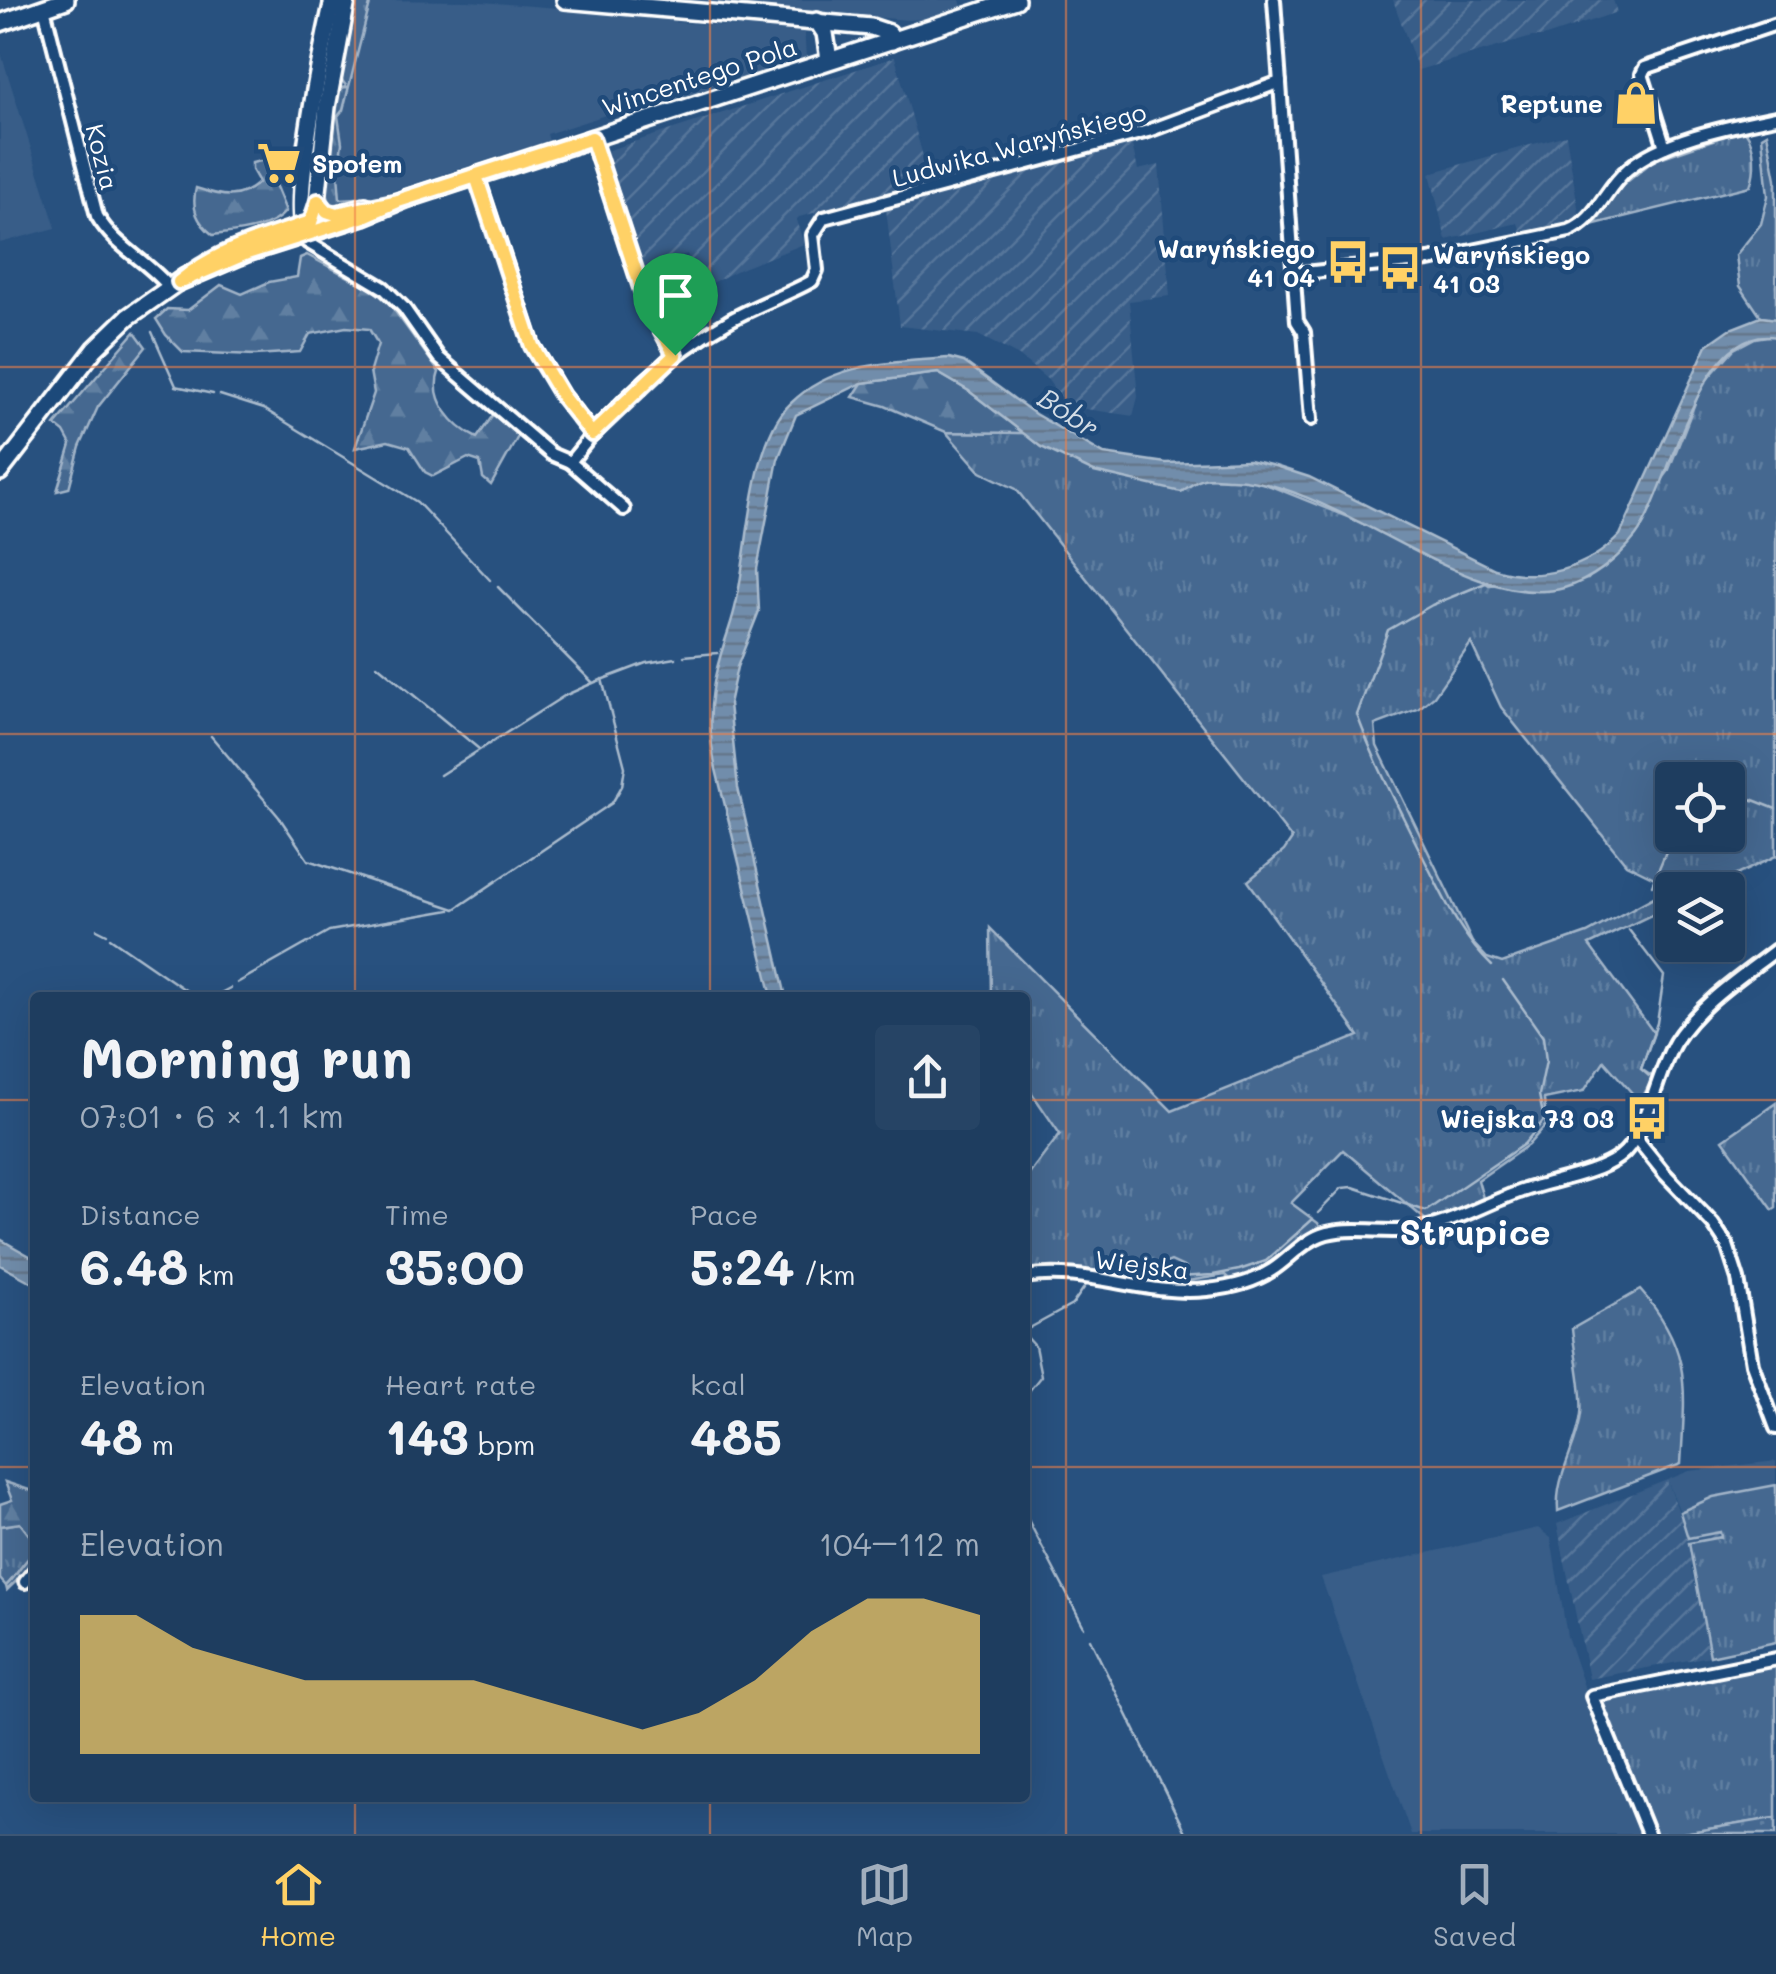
<!DOCTYPE html>
<html lang="en">
<head>
<meta charset="utf-8">
<style>
  :root { --surface:#1e3d5f; --page:#264465; --text:#f1f3f6; --muted:#a1aebd; --line:#3c5674; --accent:#ffd166 }
  body { margin:0; font-family:Mali,sans-serif; background:var(--page); color:var(--text); height:100vh; display:flex; flex-direction:column; font-size:38px; white-space:nowrap }
  * { box-sizing:border-box; margin:0 }
  p { font-size:32px; color:var(--muted) }
  .icon { flex:none; width:55px; height:55px; fill:none; stroke:currentColor; stroke-width:2; stroke-linecap:round; stroke-linejoin:round }
  .map { position:relative; flex:1; overflow:hidden }
  .details { position:absolute; left:30px; top:992px; width:1000px; height:810px; display:flex; flex-direction:column; background:var(--surface); border-radius:10px; box-shadow:0 10px 40px #0002,0 0 0 2px var(--line) }
  .details>* { flex:none }
  .buttons { position:absolute; left:1655px; top:762px; display:grid; gap:20px }
  .buttons a { display:grid; place-items:center; width:90px; height:90px; border-radius:10px; background:var(--surface); box-shadow:0 10px 40px #0002,0 0 0 2px var(--line); font-size:50px }
  .pin { position:absolute; display:grid; place-items:center; width:85px; height:85px; color:#fff; margin:-102px -42px; border-radius:50% 50% 50% 0; rotate:-45deg; box-shadow:0 0 10px #0007 }
  .pin .icon { rotate:45deg }
  .round { display:grid; place-items:center; flex:none; width:105px; height:105px; border-radius:10px; background:var(--page) }
  .head { display:flex; align-items:center; justify-content:space-between; height:170px; padding:0 50px }
  h1 { font-size:55px; font-weight:700; line-height:75px }
  .metrics { display:grid; grid-template-columns:repeat(3,1fr); gap:15px; height:170px; padding:10px 50px }
  .metrics div { display:grid; align-content:center }
  .metrics b { font-size:50px; font-weight:700 }
  .metrics small { font-size:28px; font-weight:400 }
  .metrics p { font-size:28px }
  .chart { height:280px; padding:20px 50px }
  .chart p { display:flex; justify-content:space-between }
  .chart svg { width:100%; height:180px; margin-top:10px; fill:var(--accent); opacity:.7 }
  .menu { display:flex; justify-content:space-around; align-items:center; height:140px; border-top:2px solid var(--line); background:var(--surface); font-size:28px; color:var(--muted) }
  .menu a { display:grid; justify-items:center; gap:5px }
  .menu .current { color:var(--accent) }
  .map>svg:first-child { display:block }
</style>
</head>
<body>
<div class="map">
<svg width="1776" height="1834" viewBox="0 0 1776 1834">
  <defs>
    <pattern id="industrial-furrows" width="10" height="10" patternUnits="userSpaceOnUse" patternTransform="scale(2.5)"><rect width="10" height="10" fill="#375d88"/><path d="M-1 1l2-2M0 10L10 0M9 11l2-2" fill="none" stroke="#55759a"/></pattern>
    <pattern id="grass-tufts" width="24" height="20" patternUnits="userSpaceOnUse" patternTransform="scale(2.5)"><rect width="24" height="20" fill="#446890"/><path d="M3 7l-1-3M5 7V3M7 7l1-3M15 17l-1-3M17 17v-4M19 17l1-3" fill="none" stroke="#607fa1"/></pattern>
    <pattern id="forest-firs" width="22" height="20" patternUnits="userSpaceOnUse" patternTransform="scale(2.5)"><rect width="22" height="20" fill="#446890"/><path d="M5 1l3.5 6h-7zM16 11l3.5 6h-7z" fill="#607fa1"/></pattern>
    <pattern id="park-dots" width="8" height="8" patternUnits="userSpaceOnUse" patternTransform="scale(2.5)"><rect width="8" height="8" fill="#446890"/><path d="M2 2h.1M6 6h.1" fill="none" stroke="#607fa1" stroke-width="1.8" stroke-linecap="round"/></pattern>
    <pattern id="water-rules" width="6" height="5" patternUnits="userSpaceOnUse" patternTransform="scale(2.5)"><rect width="6" height="5" fill="#718dab"/><path d="M0 2.5h6" fill="none" stroke="#64768a"/></pattern>
  </defs>
  <rect width="100%" height="100%" fill="#28517f"/>
  <filter id="ink" filterUnits="userSpaceOnUse"><feTurbulence type="fractalNoise" baseFrequency=".01" numOctaves="2"/><feDisplacementMap in="SourceGraphic" scale="20" xChannelSelector="R" yChannelSelector="G"/><feConvolveMatrix kernelMatrix="1 2 1 2 8 2 1 2 1" color-interpolation-filters="sRGB"/></filter>
  <g filter="url(#ink)">
    <g fill="#375d88">
      <path d="M371 0 469 1 675 17V22L740 27 742 22 804 27 806 57 624 116 621 110 547 134 549 141 356 203 340 199 338 174 342 143 338 116 343 110Z"/>
      <path d="M663 0H960L962 6 926 19 908 20Z"/>
      <path d="M0 50 56 228 0 243Z"/>
      <path d="M1776 1461V1485L1713 1497 1680 1512 1667 1480 1689 1471Z"/>
      <path d="M1538 1528 1551 1538 1567 1636 1588 1698 1644 1834H1411L1321 1577Z"/>
    </g>
    <g fill="url(#industrial-furrows)">
      <path d="M1393 0H1613L1617 12 1543 37H1532L1418 70Z"/>
      <path d="M895 57 930 181 799 217 796 220 804 244 740 269 700 289 687 254 641 269 604 155 606 151Z"/>
      <path d="M1566 135 1580 219 1521 232 1518 223 1446 240 1430 173Z"/>
      <path d="M1132 145 1138 170 1159 165 1170 296 1129 301 1138 397 1133 416 1079 408 1059 396 1048 380 1019 356 978 335 900 326 886 209Z"/>
      <path d="M1667 1480 1688 1537 1720 1531 1721 1537 1690 1543 1694 1560 1691 1567 1710 1656 1589 1679 1557 1524Z"/>
    </g>
    <g fill="url(#grass-tufts)" stroke="#a2b4c8" stroke-width="2.5" fill-rule="evenodd">
      <path d="M357 0H371L343 110 338 116 342 143 338 174 340 199 356 198V203L340 207 331 205C319 184 335 113 339 88L347 87 341 79Z"/>
      <path d="M1739 131H1745C1756 145 1756 171 1750 186L1595 224 1622 186 1654 160Z"/>
      <path d="M1767 133 1776 179V319L1761 317 1740 286 1736 255 1761 224 1768 196 1762 136Z"/>
      <path d="M1773 335 1776 337V856L1705 890H1679L1626 864 1501 707 1471 643 1434 696 1418 709 1375 725 1377 746 1472 942 1487 958 1502 963 1587 933 1663 892 1672 898V905L1589 945 1654 1033 1641 1069 1653 1077 1640 1102 1604 1061 1584 1091 1544 1099 1546 1125 1528 1145 1478 1180 1483 1198 1428 1222 1343 1150 1291 1203 1318 1223 1320 1227C1311 1237 1298 1241 1287 1250 1267 1265 1256 1272 1231 1281L1225 1275 1188 1281 1186 1268 1171 1261 1144 1272 1139 1281 1025 1272V1180L1060 1134 1025 1083V998L991 997 990 928 1172 1111 1359 1036 1248 881 1284 851 1292 839 1016 489 981 472 946 432 1024 433 1041 447 1203 478 1253 479 1375 528 1433 560 1479 578 1489 585 1588 579 1668 472 1702 385 1734 349 1755 338ZM1672 780H1728V835H1672Z"/>
      <path d="M1776 1103V1208L1773 1210 1723 1140Z"/>
      <path d="M1640 1290C1693 1349 1685 1390 1681 1464L1558 1511C1555 1475 1577 1449 1581 1414 1584 1394 1574 1351 1572 1329Z"/>
      <path d="M1776 1485V1642L1710 1656 1689 1543 1721 1537 1720 1532 1688 1538 1680 1512 1713 1497Z"/>
      <path d="M20 1523 34 1541 33 1554C21 1564 17 1575 6 1586L0 1579V1526Z"/>
      <path d="M1776 1664V1818L1678 1834H1654L1601 1701Z"/>
    </g>
    <g fill="url(#forest-firs)" stroke="#a2b4c8" stroke-width="2.5">
      <path d="M265 160 286 211C271 230 236 232 213 235 197 222 191 209 196 188 221 196 238 202 259 182L252 170V163Z"/>
      <path d="M307 255 373 290 389 303 439 372C429 400 454 427 477 438L496 411 520 433 491 485 483 478 480 462 468 458 433 476 425 472 409 447 388 441 355 448 374 393 370 371 378 344 369 329 346 327 310 334 300 352 255 355 183 352 166 335 156 319 167 309 188 310 221 285 242 294 269 282 297 277 300 258Z"/>
      <path d="M135 332 146 347 98 407 80 447 69 488 57 491 71 445 64 432 55 425Z"/>
      <path d="M938 373 969 391 1024 433 946 432 885 406 853 397 862 383Z"/>
      <path d="M5 1482 35 1492V1563L7 1590 6 1586C17 1576 21 1564 33 1554L34 1541 20 1523 0 1526V1504L12 1500Z"/>
    </g>
    <path fill="url(#park-dots)" stroke="#a2b4c8" stroke-width="2.5" d="M1776 1818V1834H1678L1768 1819Z"/>
    <g fill="url(#water-rules)" stroke="#aabbcd" stroke-width="2.5">
      <path d="M1761 317 1776 319V337C1697 322 1671 490 1636 536 1618 559 1592 580 1564 588 1469 614 1336 481 1231 479 1221 479 1209 476 1201 480 1194 482 1187 488 1181 492L1094 472 1041 447 969 391 938 373 862 383 796 415 778 459 757 569 759 611 737 667 729 704 738 788 786 997H772L715 765C710 740 709 714 713 689 717 657 728 637 735 608 749 552 749 442 791 403 834 361 893 363 949 358L964 362 1035 414 1104 454 1166 463 1249 460 1275 466 1309 477 1495 569C1539 583 1589 568 1620 535L1707 345 1730 329Z"/>
      <path d="M0 1239 35 1259V1284L0 1265Z"/>
    </g>
    <g fill="none" stroke-linecap="round" stroke-linejoin="round">
      <g stroke="#aabbcd" stroke-width="2.5">
        <path d="M152 332 176 386 213 394"/>
        <path d="M220 395 264 409 417 502 490 580"/>
        <path d="M1488 582 1432 605 1388 630 1357 715C1375 763 1399 809 1422 855 1443 895 1459 935 1492 966"/>
        <path d="M498 587 593 683 646 663 676 658"/>
        <path d="M684 656 718 653"/>
        <path d="M377 665 479 749"/>
        <path d="M211 736 279 817 308 860 455 909 612 803 622 786 625 767 602 679"/>
        <path d="M440 775 564 696 593 683"/>
        <path d="M1701 780H1703"/>
        <path d="M1728 790 1776 809"/>
        <path d="M1652 885 1673 835"/>
        <path d="M97 929 107 934"/>
        <path d="M1629 930 1664 976 1657 1023 1641 1069 1649 1076"/>
        <path d="M110 938 197 998"/>
        <path d="M237 983 329 931 450 910"/>
        <path d="M211 998 230 988"/>
        <path d="M1318 1213 1342 1188 1353 1187 1426 1211 1524 1144 1544 1120 1539 1095 1546 1061 1543 1037 1503 980"/>
        <path d="M1025 1270 1062 1268 1093 1272"/>
        <path d="M1092 1274 1141 1279 1213 1275 1239 1270 1266 1261 1313 1219"/>
        <path d="M1025 1334 1026 1330 1072 1305 1086 1285"/>
        <path d="M1025 1335 1035 1346 1041 1376 1025 1396"/>
        <path d="M1025 1514 1084 1627"/>
        <path d="M1090 1639 1186 1834"/>
      </g>
      <g stroke="#fff" stroke-width="18">
        <g id="street">
          <path d="M1274 0 1297 321 1304 332 1311 419"/>
          <path d="M44 8 97 216C115 247 147 260 170 288"/>
          <path d="M592 138 645 300 675 355"/>
          <path d="M1665 147 1642 74 1645 68 1776 24"/>
          <path d="M477 176 533 346 562 395 592 433"/>
          <path d="M307 242 384 288 404 308 439 358 551 454 570 462 624 509"/>
          <path d="M1294 274 1429 260 1569 231C1597 220 1605 188 1628 169 1662 139 1732 126 1776 117"/>
          <path d="M570 462C613 407 666 356 727 322 754 306 785 296 812 281L817 270 813 235 824 218 1148 131 1280 82"/>
          <path d="M1636 1138 1665 1174 1713 1224 1727 1245 1738 1279 1752 1364 1776 1428"/>
          <path d="M1025 1277C1086 1266 1146 1297 1207 1290 1228 1288 1254 1282 1272 1270 1288 1260 1302 1242 1321 1235 1348 1225 1383 1234 1412 1230 1448 1226 1484 1204 1519 1192 1548 1181 1595 1175 1619 1157 1647 1137 1656 1074 1675 1042 1699 1004 1741 977 1776 950"/>
          <path d="M25 1582 35 1570"/>
          <path d="M1648 1834 1592 1696 1776 1659"/>
        </g>
      </g>
      <g stroke="#fff" stroke-width="22">
        <g id="secondary">
          <path d="M565 0 871 27 889 33 892 41"/>
          <path d="M817 21 825 33 829 60"/>
          <path d="M0 23 66 0"/>
          <path d="M306 224 365 206"/>
          <path d="M309 227 317 201 327 107 347 0"/>
          <path d="M305 233C290 203 324 40 333 0"/>
          <path d="M179 282 247 253 364 216 406 199 1016 0"/>
          <path d="M0 472 95 349 128 317 185 277"/>
        </g>
      </g>
      <use href="#street" stroke="#1f4a7a" stroke-width="10"/>
      <use href="#secondary" stroke="#1f4a7a" stroke-width="15"/>
    </g>
  </g>
  <g fill="none" stroke-linecap="round" stroke-linejoin="round" filter="url(#ink)">
    <g stroke="#fff" stroke-width="20">
      <path id="route" d="M675 355 645 300 592 138 406 198 398 201 336 214 327 211 318 201 311 222C266 237 216 250 179 282L247 253 364 216 398 201 476 176 532 346 562 396 592 434 675 355"/>
    </g>
    <use href="#route" stroke="#ffd166" stroke-width="12"/>
  </g>
  <path fill="none" stroke="#ee8249" stroke-width="2.5" stroke-opacity="0.55" d="M355 0V998M710 0V998M1066 0V1834M1421 0V1834M0 367H1776M0 734H1776M0 1100H35M1025 1100H1776M0 1467H35M1025 1467H1776M355 1798V1834M710 1798V1834"/>
  <defs>
    <g id="shop-bare" transform="scale(3.45)"><path d="M-5-2.5h2.3a2.7 3.5 0 0 1 5.4 0H5L5.5 6h-11ZM-1.5-2.5h3a1.5 2.3 0 0 0-3 0Z" fill="#ffd166" stroke="#1f4a7a" stroke-width="2.5" paint-order="stroke"/></g>
    <g id="supermarket-bare" transform="scale(3.45)"><path d="M-6-5.5h2.5l.6 2H6L4.5 2H-2.5L-4.4-4H-6ZM-1.5 3.2a1.3 1.3 0 1 0 .1 0ZM3 3.2a1.3 1.3 0 1 0 .1 0Z" fill="#ffd166" stroke="#1f4a7a" stroke-width="2.5" paint-order="stroke"/></g>
    <g id="bus-bare" transform="scale(3.45)"><path d="M-5-6H5V4H4V6H2V4H-2V6H-4V4H-5ZM-3.5-4V0h7V-4ZM-3.5 1.2v1.5H-2V1.2ZM2 1.2v1.5H3.5V1.2Z" fill="#ffd166" stroke="#1f4a7a" stroke-width="2.5" paint-order="stroke"/></g>
  </defs>
  <g fill-rule="evenodd">
    <use href="#shop-bare" x="1636" y="103"/>
    <use href="#supermarket-bare" x="279" y="163"/>
    <use href="#bus-bare" x="1348" y="262"/>
    <use href="#bus-bare" x="1400" y="268"/>
    <use href="#bus-bare" x="1647" y="1118"/>
  </g>
  <g text-anchor="middle" dominant-baseline="central" stroke-width="9" stroke-linejoin="round" paint-order="stroke">
    <g font-size="25" fill="#fff" stroke="#1f4a7a">
      <text transform="translate(699 76) rotate(-18)">Wincentego Pola</text>
      <text transform="translate(1019 144) rotate(-15)">Ludwika Waryńskiego</text>
      <text transform="translate(103 157) rotate(76)">Kozia</text>
      <text transform="translate(1142 1264) rotate(7)">Wiejska</text>
    </g>
    <g font-size="25" font-weight="bold" fill="#fff" stroke="#1f4a7a" text-anchor="end">
      <text x="1603" y="103">Reptune</text>
      <text x="312" y="163" text-anchor="start">Społem</text>
      <text x="1315" y="248">Waryńskiego<tspan x="1315" dy="29">41 04</tspan></text>
      <text x="1433" y="254" text-anchor="start">Waryńskiego<tspan x="1433" dy="29">41 03</tspan></text>
      <text x="1614" y="1118">Wiejska 73 03</text>
    </g>
    <g font-size="28" font-style="italic" fill="#d4dde6" stroke="#1f4a7a">
      <text transform="translate(1069 412) rotate(33)">Bóbr</text>
    </g>
    <g font-size="35" font-weight="bold" fill="#fff" stroke="#1f4a7a">
      <text x="1475" y="1231">Strupice</text>
    </g>
  </g>
</svg>
<div class="buttons">
<a><svg class="icon" aria-label="locate" viewBox="0 0 24 24"><circle cx="12" cy="12" r="6"/><path d="M12 2v4M12 18v4M2 12h4M18 12h4"/></svg></a>
<a><svg class="icon" aria-label="layers" viewBox="0 0 24 24"><path d="M12 4l9 5-9 5-9-5zM3 14l9 5 9-5"/></svg></a>
</div>
<div class="pin" style="left:675px;top:355px;background:#1e9e55"><svg class="icon" aria-label="arrive" viewBox="0 0 24 24"><path d="M6 21V4h12l-3 4 3 4H6"/></svg></div>
<section class="details">
<div class="head"><div><h1>Morning run</h1><p>07:01 · 6 × 1.1 km</p></div><a class="round"><svg class="icon" aria-label="share" viewBox="0 0 24 24"><path d="M12 15V3M7 8l5-5 5 5M5 13v7h14v-7"/></svg></a></div>
<div class="metrics">
<div><p>Distance</p><b>6.48<small> km</small></b></div>
<div><p>Time</p><b>35:00</b></div>
<div><p>Pace</p><b>5:24<small> /km</small></b></div>
</div>
<div class="metrics">
<div><p>Elevation</p><b>48<small> m</small></b></div>
<div><p>Heart rate</p><b>143<small> bpm</small></b></div>
<div><p>kcal</p><b>485</b></div>
</div>
<div class="chart"><p><span>Elevation</span>104–112 m</p>
<svg viewBox="0 0 160 44" preserveAspectRatio="none"><path d="M0 44V10L10 10L20 18L30 22L40 26L50 26L60 26L70 26L80 30L90 34L100 38L110 34L120 26L130 14L140 6L150 6L160 10V44z"/></svg>
</div>
</section>
</div>
<nav class="menu">
<a class="current"><svg class="icon" aria-label="home" viewBox="0 0 24 24"><path d="M3 11l9-7 9 7M6 9v11h12V9"/></svg>Home</a>
<a><svg class="icon" aria-label="map" viewBox="0 0 24 24"><path d="M3 6l6-2 6 2 6-2v14l-6 2-6-2-6 2zM9 4v14M15 6v14"/></svg>Map</a>
<a><svg class="icon" aria-label="saved" viewBox="0 0 24 24"><path d="M7 4h10v16l-5-4-5 4z"/></svg>Saved</a>
</nav>
</body>
</html>
